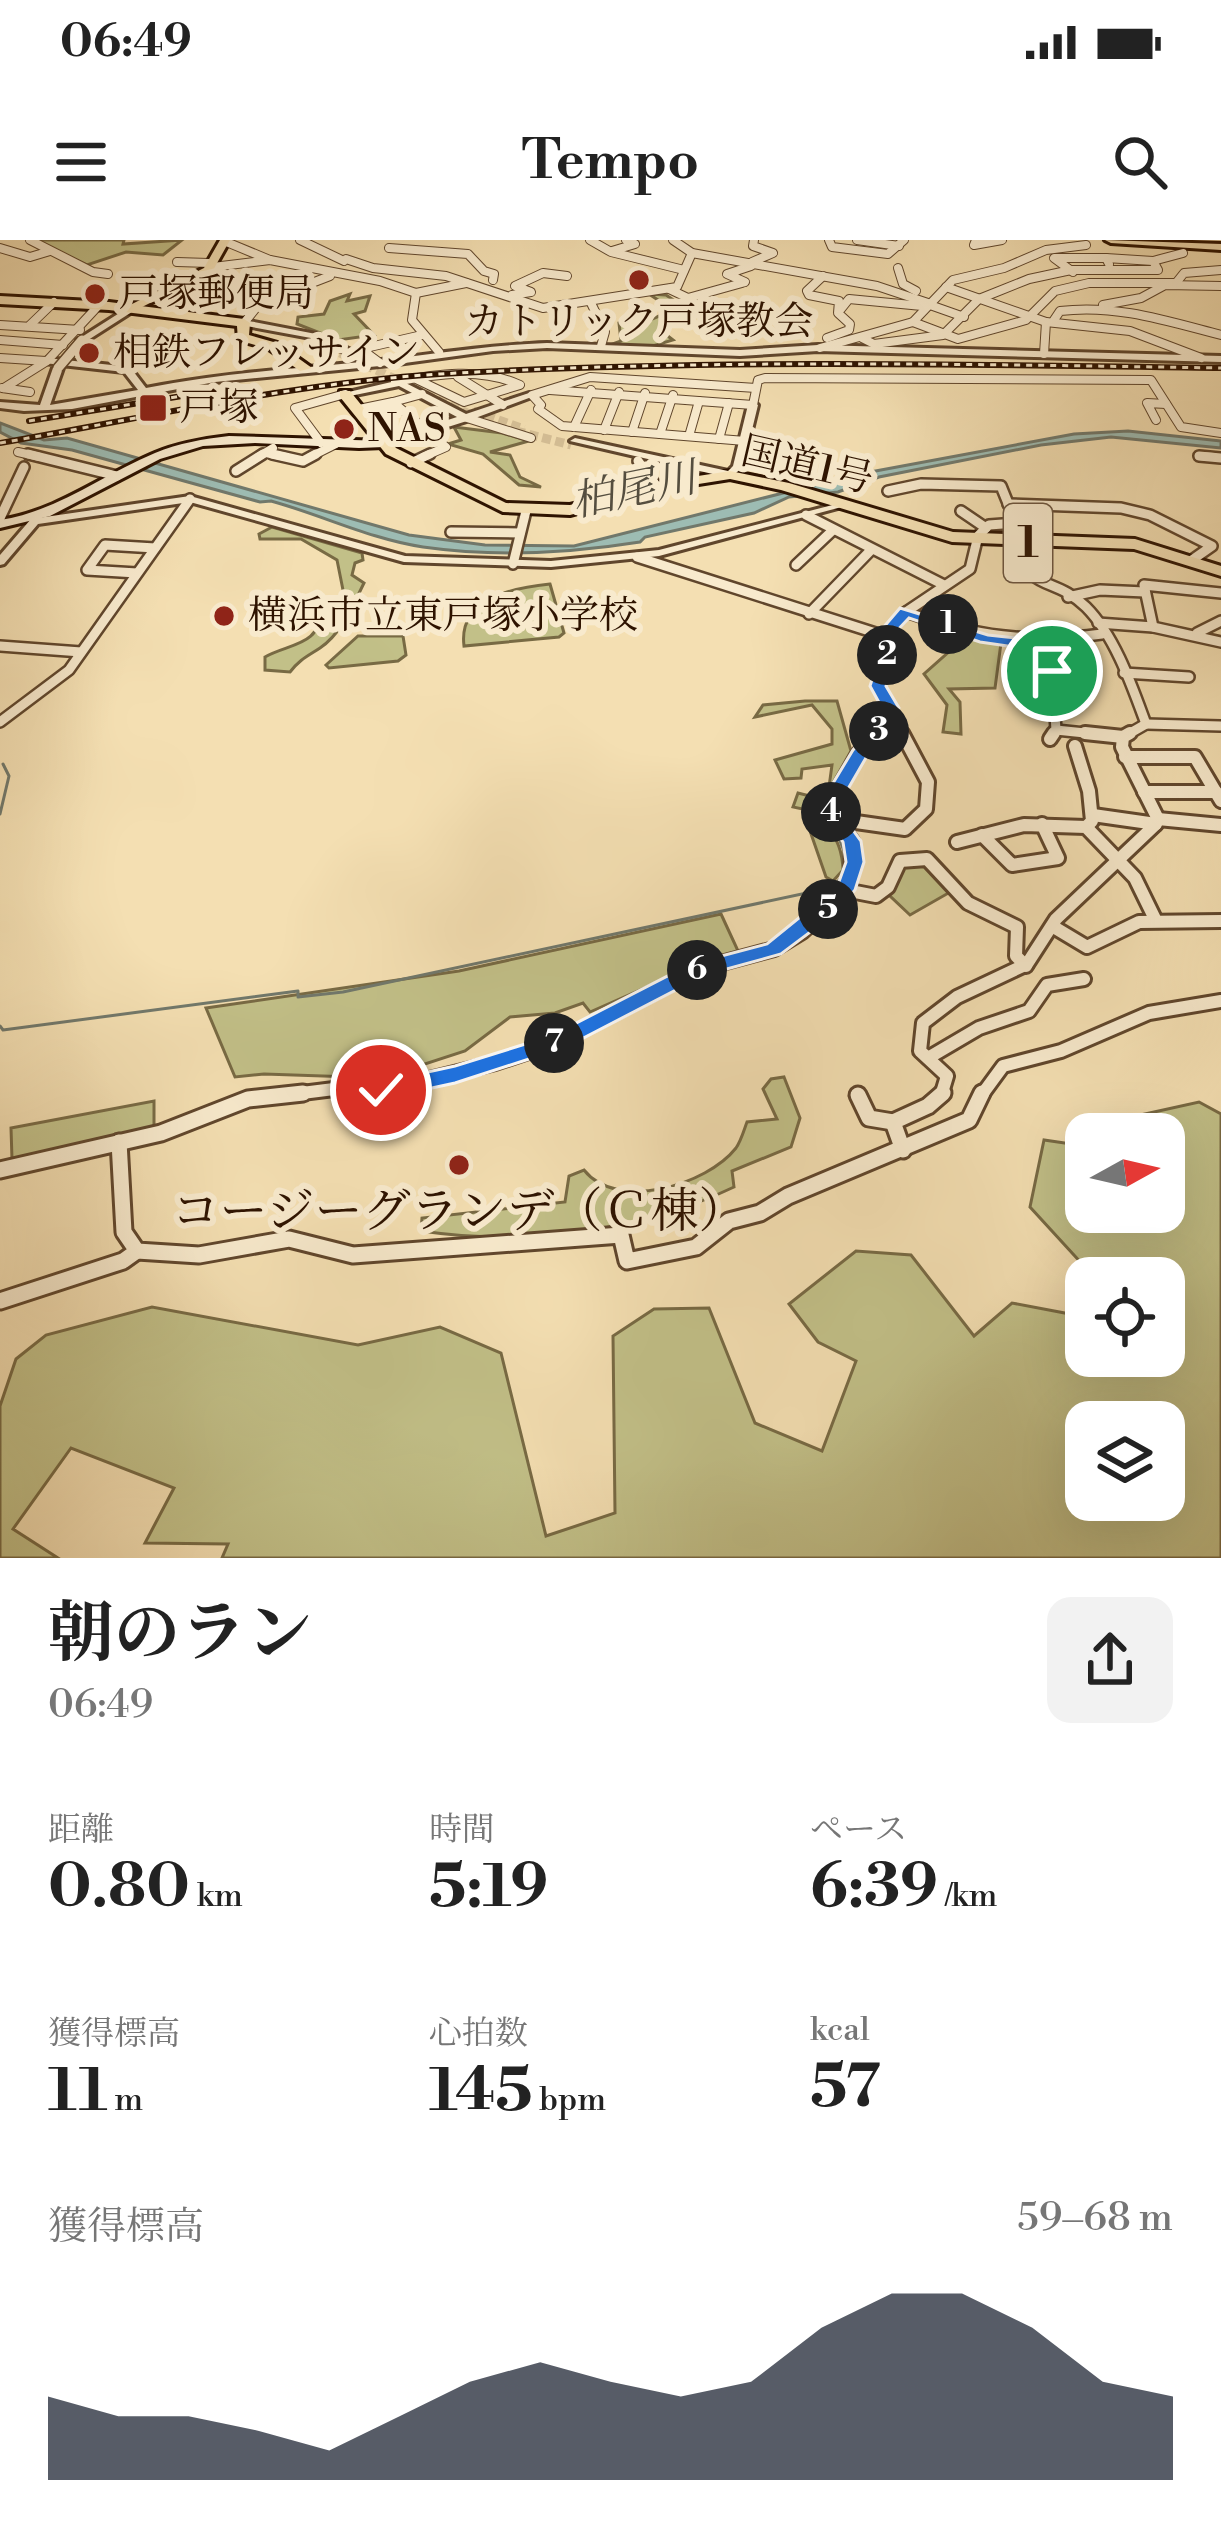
<!DOCTYPE html>
<html lang="ja">
<head>
<meta charset="utf-8">
<style>
  :root { --surface:#fff; --page:#f2f2f2; --text:#222; --muted:#767676; --accent:#111827 }
  body { margin:0; font-family:"Libre Bodoni","Noto Serif JP",serif; background:var(--page); color:var(--text); height:100vh; display:flex; flex-direction:column; font-size:45px; white-space:nowrap }
  * { box-sizing:border-box; margin:0 }
  p { font-size:39px; color:var(--muted) }
  .icon { flex:none; width:66px; height:66px; fill:none; stroke:currentColor; stroke-width:2; stroke-linecap:round; stroke-linejoin:round }
  .map { position:relative; height:1318px; overflow:hidden }
  .panel { display:flex; flex-direction:column; background:var(--surface); flex:1 }
  .panel>* { flex:none }
  .needle { width:78px; rotate:82deg }
  .tools { position:absolute; left:1065px; top:873px; display:grid; gap:24px }
  .tools a { display:grid; place-items:center; width:120px; height:120px; border-radius:24px; background:var(--surface); box-shadow:0 12px 48px #0002; font-size:60px }
  .pin { position:absolute; display:grid; place-items:center; width:102px; height:102px; color:#fff; margin:-51px; border:6px solid #fff; border-radius:50%; box-shadow:0 3px 12px #0007 }
  .km { position:absolute; width:60px; height:60px; margin:-30px; border-radius:50%; background:#222; color:#fff; font-size:33px; line-height:60px; text-align:center }
  .round { display:grid; place-items:center; flex:none; width:126px; height:126px; border-radius:24px; background:var(--page) }
  .overview { display:flex; align-items:center; justify-content:space-between; height:204px; padding:0 48px }
  h1 { font-size:66px; font-weight:700; line-height:90px }
  .figures { display:grid; grid-template-columns:repeat(3,1fr); gap:18px; height:204px; padding:12px 48px }
  .figures div { display:grid; align-content:center }
  .figures b { font-size:60px; font-weight:700 }
  .figures small { font-size:33px; font-weight:400 }
  .figures p { font-size:33px }
  .chart { height:336px; padding:24px 48px }
  .chart p { display:flex; justify-content:space-between }
  .chart svg { width:100%; height:216px; margin-top:12px; fill:var(--accent); opacity:.7 }
  .status { display:flex; justify-content:space-between; align-items:center; height:84px; padding:0 60px; background:var(--surface); direction:ltr }
  .status svg { height:33px; fill:currentColor }
  header { display:flex; justify-content:space-between; align-items:center; height:156px; padding:0 48px; background:var(--surface); font-size:54px; font-weight:700 }
  .map>svg:first-child { display:block }
</style>
</head>
<body>
<div class="status"><b>06:49</b><svg viewBox="0 0 49 12"><path d="M0 12V9h3v3zM5 12V6h3v6zM10 12V3h3v9zM15 12V0h3v12zM26 1h20v11H26zM47 4h2v5h-2z"/></svg></div>
<header><svg class="icon" aria-label="menu" viewBox="0 0 24 24"><path d="M4 6h16M4 12h16M4 18h16"/></svg>Tempo<svg class="icon" aria-label="search" viewBox="0 0 24 24"><circle cx="10" cy="10" r="6"/><path d="M15 15l6 6"/></svg></header>
<div class="map">
<svg width="1221" height="1318" viewBox="0 0 1221 1318">
  <rect width="100%" height="100%" fill="#f4dfb2"/>
  <filter id="stains"><feTurbulence type="fractalNoise" baseFrequency=".00167" numOctaves="4"/><feColorMatrix values="0 0 0 0 .2 0 0 0 0 .09 0 0 0 0 .02 0 0 0 .5 -.17"/></filter>
  <radialGradient id="worn" r=".72"><stop offset=".6" stop-color="#630" stop-opacity="0"/><stop offset="1" stop-color="#630" stop-opacity=".3"/></radialGradient>
  <g fill="#c2c088" stroke="#786a44" stroke-width="3" fill-rule="evenodd">
    <path d="M32 0H124L123 4 182 0 163 15 126 12 87 25Z"/>
    <path d="M350 54 347 61 370 56 365 71 354 74 374 95 338 100 297 84 298 77 324 74 330 61Z"/>
    <path d="M649 54 666 55 687 69 660 90 673 100 646 108 610 105 621 101 619 83 650 80 673 70Z"/>
    <path d="M454 187 502 193 529 201 490 212 510 215 520 237 541 247 519 245 483 214 448 204 461 200Z"/>
    <path d="M272 287 362 313 363 320 355 323 352 335 364 343C353 365 342 393 320 408 308 416 300 419 290 432L265 430V417C290 403 322 406 320 369L340 363 344 355 337 320 301 299H260L259 294Z"/>
    <path d="M550 344 564 393 559 397 464 406C458 358 512 348 550 344Z"/>
    <path d="M940 385 1001 403 995 448 949 449 960 462 961 494 943 492 947 465 924 434 961 401 935 388Z"/>
    <path d="M358 396H403L406 415 398 421 329 428 326 425Z"/>
    <path d="M805 461H837L851 511 821 564C825 590 842 596 843 630L833 641 826 637 809 588 819 580 812 571 793 567 798 553 818 558 829 547 832 525 802 529 801 538 784 539 775 520 832 504V489L812 465 755 477 763 465Z"/>
    <path d="M924 621 952 651 910 675 889 655 900 627Z"/>
    <path d="M721 674 739 713 697 725 590 772 583 763 555 773 510 777 465 811 382 838 264 834 235 837 206 768 459 731Z"/>
    <path d="M784 837 800 878 791 907 732 931 734 947C640 992 524 1006 421 991L422 978 565 962 569 936 584 930C617 972 707 945 736 908 741 901 744 890 747 882L777 879 763 849 771 839Z"/>
    <path d="M154 861V887L12 919 11 888Z"/>
    <path d="M1199 862 1221 874V1318H222L228 1304 145 1303 174 1248 71 1208 13 1289 58 1318H0V1166L16 1119 46 1095 152 1067 358 1105 440 1087 501 1113 546 1296 615 1273 613 1096 654 1069 709 1068 755 1183 822 1211 856 1121 818 1102 789 1064 856 1011 911 1015 974 1096 1012 1063 1075 1075 1086 1087V1116H1112L1122 1127 1138 1116H1164V1038H1095L1030 967 1044 900 1078 905 1086 901V972H1164V894H1098L1127 878ZM1164 1182V1260H1086V1182Z"/>
  </g>
  <path fill="#9dbcb3" stroke="#71786b" stroke-width="3" d="M0 183 44 200 67 198 409 295 485 305 574 306 854 235 1074 194 1128 191 1221 201V208L1111 197 1041 205 879 237 838 252 789 257 754 273 645 297 640 302C571 313 493 317 423 307 370 299 322 275 271 261L260 262 72 210 21 203 0 192Z"/>
  <g fill="none" stroke-linecap="round" stroke-linejoin="round">
    <g stroke="#71786b" stroke-width="3">
      <path d="M0 574 9 536 3 524"/>
      <path d="M0 786 3 790 298 751V757L343 752 830 648 844 636V611L834 586"/>
    </g>
    <g stroke="#d6c097" stroke-width="9" stroke-dasharray="9 4.5" stroke-linecap="butt">
      <path d="M340 113 482 180"/>
      <path d="M473 171 524 189"/>
      <path d="M516 191 571 205"/>
    </g>
    <g stroke="#60462c" stroke-width="10">
      <g id="minor-far3">
        <path d="M30 0 93 32 108 34"/>
        <path d="M300 0 344 21"/>
        <path d="M590 0 611 12 684 30"/>
        <path d="M673 0 692 13 877 46 931 64"/>
        <path d="M829 0 832 7 888 14 904 0"/>
        <path d="M857 0 899 6"/>
        <path d="M976 0 974 5 1002 0"/>
        <path d="M224 1 270 20"/>
        <path d="M0 8 30 17 50 11"/>
        <path d="M389 8 468 14 484 31 494 34 493 40"/>
        <path d="M612 11 635 4 626 0"/>
        <path d="M346 19 373 28 446 36 543 68 677 47 692 13"/>
        <path d="M1153 21 1183 13"/>
        <path d="M177 22 209 23"/>
        <path d="M752 22 773 13 753 6 754 0"/>
        <path d="M213 27 270 20 380 41 416 53 412 80 439 112"/>
        <path d="M898 28 903 44 916 51"/>
        <path d="M1073 32 1054 18H1106L1109 24"/>
        <path d="M823 36 807 51 809 55 839 61 838 73 850 84 849 90 827 98"/>
        <path d="M745 42 727 34 751 26"/>
        <path d="M946 47 1046 82 1130 91 1201 118"/>
        <path d="M669 49 688 58 742 43"/>
        <path d="M416 53 466 43"/>
        <path d="M512 55 531 52 515 46 543 33 567 36"/>
        <path d="M591 63 605 92 601 106"/>
        <path d="M930 65 964 77"/>
        <path d="M1103 65 1141 58 1165 45 1221 46"/>
        <path d="M841 69 849 59 922 66"/>
        <path d="M1054 80 1060 71C1116 64 1167 81 1221 95"/>
        <path d="M913 82 958 99 1026 80 1055 51 1089 43H1176L1184 33 1221 30"/>
        <path d="M244 83 260 63 330 36"/>
        <path d="M0 85 80 90"/>
        <path d="M30 85 54 62"/>
        <path d="M862 98 874 104 943 95 979 59 1029 39 1071 30H1158L1153 21 1106 18"/>
        <path d="M0 100 63 105"/>
        <path d="M820 108 913 82 953 40 1004 28 1046 10 1086 5"/>
        <path d="M1044 114 1046 82"/>
        <path d="M0 118 46 121"/>
        <path d="M380 123 361 109 422 95"/>
        <path d="M458 137 503 165"/>
        <path d="M395 142C436 134 481 127 520 145L464 162 416 139"/>
        <path d="M2 148 30 152"/>
        <path d="M4 148 47 121 99 65"/>
        <path d="M550 150 753 165 758 140 765 138 1151 140 1181 187 1221 193"/>
        <path d="M393 162 422 154"/>
        <path d="M359 169 393 162 446 207 423 217"/>
        <path d="M467 178 531 198"/>
        <path d="M1156 180 1147 163 1166 164"/>
        <path d="M574 187 591 150"/>
        <path d="M604 190 619 152"/>
        <path d="M632 192 645 153"/>
        <path d="M660 194 673 155"/>
        <path d="M689 196 699 161"/>
        <path d="M719 199 729 163"/>
        <path d="M745 201 562 186 538 169 541 165 532 155 590 137 756 148"/>
        <path d="M321 203 295 168 345 154"/>
        <path d="M18 212 40 217"/>
        <path d="M266 213 286 217"/>
        <path d="M1199 216 1214 217"/>
        <path d="M258 217 273 208"/>
        <path d="M310 217 336 204"/>
      </g>
    </g>
    <g stroke="#60462c" stroke-width="14">
      <g id="minor-far2">
        <path d="M28 214 117 236"/>
        <path d="M272 214 303 221 316 214"/>
        <path d="M1199 216 1221 218"/>
        <path d="M638 221 657 247"/>
        <path d="M411 223 430 214"/>
        <path d="M236 231 263 214"/>
        <path d="M888 251 921 244 1001 246 1016 283 989 285 978 296 970 329 906 372 885 396 887 418 878 446 904 496"/>
        <path d="M1008 264 1121 268 1150 275 1212 306 1192 320"/>
        <path d="M961 271 986 288"/>
        <path d="M806 275 944 345"/>
        <path d="M0 278 24 227"/>
        <path d="M451 292 520 293"/>
        <path d="M1009 303C1034 355 1053 335 1086 367 1115 396 1132 446 1146 484L1125 496"/>
        <path d="M637 317 885 396"/>
        <path d="M513 324 526 271"/>
        <path d="M796 325 833 290"/>
        <path d="M137 333 87 330 105 305 155 308"/>
        <path d="M1068 357 1100 350 1145 352"/>
        <path d="M906 372C973 396 1031 404 1102 394"/>
        <path d="M809 374 871 310"/>
        <path d="M1098 383 1153 387 1221 402"/>
        <path d="M1153 387 1144 345 1221 353"/>
        <path d="M1197 393 1221 381"/>
        <path d="M1027 404 1052 431 1056 490 1052 496"/>
        <path d="M0 406 81 412"/>
        <path d="M1124 433 1189 437"/>
        <path d="M0 482 69 430 190 259"/>
        <path d="M1146 484 1221 486"/>
        <path d="M1056 490 1114 496"/>
        <path d="M874 496 890 468"/>
      </g>
    </g>
    <g stroke="#60462c" stroke-width="18">
      <g id="minor-far1">
        <path d="M1085 493 1123 497"/>
        <path d="M1050 499 1054 493"/>
        <path d="M1075 506 1089 551 1092 581 1086 587"/>
        <path d="M1125 517H1195L1221 561"/>
        <path d="M1144 552H1216"/>
        <path d="M828 568 859 513 877 493"/>
        <path d="M834 572 856 582 905 589 926 569 928 542 902 493"/>
        <path d="M1093 575 1156 584"/>
        <path d="M1158 579 1221 585"/>
        <path d="M982 595 1012 625 1058 618 1042 584"/>
        <path d="M957 602 1024 585 1086 587 1135 638 1156 681"/>
        <path d="M845 650 876 656 888 647 900 621 927 619 968 663 1017 687 1016 716 1026 726"/>
        <path d="M1052 686 1087 707 1139 682 1221 681"/>
        <path d="M928 818 979 788 1029 771 1047 745 1084 739"/>
        <path d="M278 856 342 848 381 851 495 823 558 802 699 729 774 709 802 692 839 658 851 634 852 601 828 568"/>
        <path d="M941 856 947 836 920 811 923 783 957 757 1027 724 1056 679 1155 585 1158 579 1122 507 1123 497 1130 493"/>
        <path d="M981 856 1003 826 1061 811 1149 773 1221 761"/>
      </g>
    </g>
    <g stroke="#60462c" stroke-width="21">
      <g id="minor">
        <path d="M858 855 869 878 893 882"/>
        <path d="M119 902 124 992 137 1011 199 1015 289 999 353 1015 621 995 627 1021 696 1007 729 981 760 973 788 956 969 880 982 853"/>
        <path d="M903 910 893 882 928 866 943 853"/>
        <path d="M0 930 161 893 248 859 303 853"/>
        <path d="M0 1061 123 1021 137 1011"/>
      </g>
    </g>
    <g stroke="#60462c" stroke-width="6">
      <g id="tertiary">
        <path d="M132 65 135 66V70L85 102 77 100Z"/>
        <path d="M244 80 316 94 351 110 346 113 311 98 241 85 240 83Z"/>
        <path d="M547 103 740 110 818 105 1221 116V122L818 111 740 116 547 108 493 111 390 125 215 142 72 169 24 171 0 168V162L40 165 53 128 58 125 63 128 50 165 138 150 124 132 44 123 42 121 47 118 130 127 146 148C220 133 295 129 370 121 429 115 487 105 547 103Z"/>
        <path d="M400 140 466 174 529 153 537 155 470 180 388 206H380V202L457 177 399 146 345 157 340 154Z"/>
        <path d="M753 162 758 165 743 227 730 238 570 201 575 198 728 231 733 226 748 165Z"/>
        <path d="M190 256 405 316 551 321 659 310 844 262 849 265 659 316 551 327 404 322 190 262 38 284 4 324 0 325V315L31 279Z"/>
      </g>
    </g>
    <g stroke="#2e1300" stroke-width="6">
      <path id="secondary" d="M229 196 384 201 390 204 384 207 359 208 255 203 203 206 160 219 50 276 0 288V280C58 271 102 235 155 213 179 203 203 199 229 196Z"/>
    </g>
    <g stroke="#2e1300" stroke-width="6">
      <path id="primary" d="M220 0H230L212 32 136 70H128V66L204 28Z"/>
    </g>
    <g stroke="#2e1300" stroke-width="6">
      <g id="trunk">
        <path d="M1105 0 1221 4V10L1111 3Z"/>
        <path d="M0 56 109 62 244 79 250 83 249 95 277 103 312 128 300 131 269 109 238 100 237 86 109 70 0 64Z"/>
        <path d="M340 151H350L396 208 506 263 570 265 666 241 730 231 789 243 953 292 1135 299 1221 326V336L1134 309 952 302 781 250 730 239 667 249 570 275 503 272 386 214 340 157Z"/>
      </g>
    </g>
    <use href="#minor-far3" stroke="#f8eacd" stroke-width="8"/>
    <use href="#minor-far2" stroke="#f8eacd" stroke-width="9"/>
    <use href="#minor-far1" stroke="#f8eacd" stroke-width="12"/>
    <use href="#minor" stroke="#f8eacd" stroke-width="15"/>
    <use href="#tertiary" fill="#f8eacd" fill-rule="evenodd"/>
    <use href="#secondary" fill="#f8eacd" fill-rule="evenodd"/>
    <use href="#primary" fill="#f4dfb2" fill-rule="evenodd"/>
    <use href="#trunk" fill="#f4dfb2" fill-rule="evenodd"/>
    <g stroke="#2e1300" stroke-width="6">
      <g id="rail">
        <path d="M29 181 231 148"/>
        <path d="M0 203C145 178 293 143 440 134 699 119 961 124 1221 128"/>
      </g>
    </g>
    <use href="#rail" stroke="#f8eacd" stroke-width="3" stroke-dasharray="6" stroke-linecap="butt"/>
    <g stroke="#60462c" stroke-width="12" stroke-linecap="butt">
      <path id="tertiary-bridge" d="M58 128 82 100"/>
    </g>
    <use href="#tertiary-bridge" stroke="#f8eacd" stroke-width="9"/>
  </g>
  <path fill="#1a73e8" stroke="#fff" stroke-width="3" d="M900 368 988 395 1033 400 1060 431 1046 434 1022 408 980 402 909 378 892 396 895 418 886 446 899 468 894 484 867 516 837 568 861 601 864 622 855 650 833 675 781 714 705 735 566 807 455 843 381 859 373 857V844L455 826 551 796 691 724 767 704 837 647 846 622 843 602 818 568 853 510 877 483 882 468 870 446 879 418 876 396Z"/>
  <g fill="#8f2418" stroke="#f8eacd" stroke-width="4.5">
    <circle cx="639" cy="40" r="12"/>
    <circle cx="95" cy="54" r="12"/>
    <circle cx="89" cy="113" r="12"/>
    <rect x="138" y="153" width="30" height="30" rx="6"/>
    <circle cx="344" cy="189" r="12"/>
    <circle cx="224" cy="376" r="12"/>
    <circle cx="459" cy="925" r="12"/>
  </g>
  <g text-anchor="middle" dominant-baseline="central" stroke-width="12" stroke-linejoin="round" paint-order="stroke">
    <g font-size="39" fill="#2e1300" stroke="#f8eacd" text-anchor="start">
      <text x="119" y="54">戸塚郵便局</text>
      <text x="639" y="82" text-anchor="middle">カトリック戸塚教会</text>
      <text x="113" y="113">相鉄フレッサイン</text>
      <text x="180" y="168">戸塚</text>
      <text x="368" y="189">NAS</text>
      <text x="248" y="376">横浜市立東戸塚小学校</text>
    </g>
    <g font-size="39" fill="#2e1300" stroke="#f8eacd">
      <text transform="translate(807 226) rotate(13)">国道1号</text>
    </g>
    <g font-size="42" font-style="italic" fill="#554e3f" stroke="#f8eacd">
      <text transform="translate(634 251) rotate(-12)">柏尾川</text>
    </g>
    <rect fill="#f8eacd" stroke="#6b543e" stroke-width="3" x="1004" y="264" width="48" height="78" rx="9"/>
    <g font-size="45" font-weight="bold" fill="#2e1300">
      <text x="1028" y="303">1</text>
    </g>
    <g font-size="48" fill="#2e1300" stroke="#f8eacd">
      <text x="459" y="973">コージーグランデ（Ｃ棟）</text>
    </g>
  </g>
  <rect width="100%" height="100%" filter="url(#stains)"/>
  <rect width="100%" height="100%" fill="url(#worn)"/>
</svg>
<div class="tools">
<a><svg class="needle" viewBox="-14 -14 28 28"><path d="M0-13l5 13h-10z" fill="#e53935"/><path d="M0 13l5-13h-10z" fill="#767676"/></svg></a>
<a><svg class="icon" aria-label="locate" viewBox="0 0 24 24"><circle cx="12" cy="12" r="6"/><path d="M12 2v4M12 18v4M2 12h4M18 12h4"/></svg></a>
<a><svg class="icon" aria-label="layers" viewBox="0 0 24 24"><path d="M12 4l9 5-9 5-9-5zM3 14l9 5 9-5"/></svg></a>
</div>
<div class="pin" style="left:1052px;top:431px;background:#1e9e55"><svg class="icon" aria-label="arrive" viewBox="0 0 24 24"><path d="M6 21V4h12l-3 4 3 4H6"/></svg></div>
<div class="pin" style="left:381px;top:850px;background:#d93025"><svg class="icon" aria-label="check" viewBox="0 0 24 24"><path d="M5 12l5 5 9-10"/></svg></div>
<b class="km" style="left:948px;top:384px">1</b>
<b class="km" style="left:887px;top:415px">2</b>
<b class="km" style="left:879px;top:491px">3</b>
<b class="km" style="left:831px;top:572px">4</b>
<b class="km" style="left:828px;top:669px">5</b>
<b class="km" style="left:697px;top:730px">6</b>
<b class="km" style="left:554px;top:803px">7</b>
</div>
<section class="panel">
<div class="overview"><div><h1>朝のラン</h1><p>06:49</p></div><a class="round"><svg class="icon" aria-label="share" viewBox="0 0 24 24"><path d="M12 15V3M7 8l5-5 5 5M5 13v7h14v-7"/></svg></a></div>
<div class="figures">
<div><p>距離</p><b>0.80<small> km</small></b></div>
<div><p>時間</p><b>5:19</b></div>
<div><p>ペース</p><b>6:39<small> /km</small></b></div>
</div>
<div class="figures">
<div><p>獲得標高</p><b>11<small> m</small></b></div>
<div><p>心拍数</p><b>145<small> bpm</small></b></div>
<div><p>kcal</p><b>57</b></div>
</div>
<div class="chart"><p><span>獲得標高</span>59–68 m</p>
<svg viewBox="0 0 160 44" preserveAspectRatio="none"><path d="M0 44V27L10 31L20 31L30 34L40 38L50 31L60 24L70 20L80 24L90 27L100 24L110 13L120 6L130 6L140 13L150 24L160 27V44z"/></svg>
</div>
</section>
</body>
</html>
